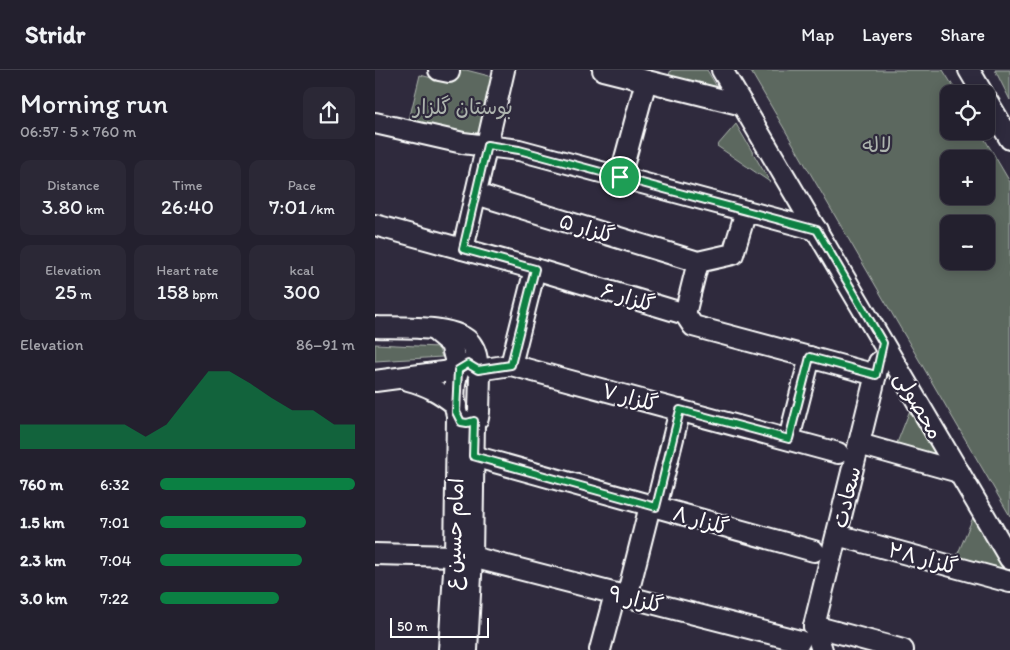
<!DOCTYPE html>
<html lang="en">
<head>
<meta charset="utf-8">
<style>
  :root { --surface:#23202e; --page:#2b2836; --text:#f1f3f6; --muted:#a3a3aa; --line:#403e4a; --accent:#0b8043 }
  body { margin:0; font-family:Itim,"Playpen Sans Arabic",sans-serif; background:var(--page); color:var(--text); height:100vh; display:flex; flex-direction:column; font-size:19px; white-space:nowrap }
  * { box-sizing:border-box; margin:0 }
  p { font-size:16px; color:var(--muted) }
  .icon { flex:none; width:28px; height:28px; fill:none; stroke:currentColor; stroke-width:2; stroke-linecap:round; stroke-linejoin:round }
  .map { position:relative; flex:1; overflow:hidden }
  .panel { display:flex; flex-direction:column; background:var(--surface); width:375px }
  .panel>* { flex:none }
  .controls { position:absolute; left:565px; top:15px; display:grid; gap:10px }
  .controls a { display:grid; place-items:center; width:55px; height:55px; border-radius:10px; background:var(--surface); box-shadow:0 2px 12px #0003,0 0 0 1px var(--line); font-size:25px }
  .scale { position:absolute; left:15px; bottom:12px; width:99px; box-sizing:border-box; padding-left:5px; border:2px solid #fff; border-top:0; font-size:14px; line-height:18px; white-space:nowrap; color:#fff; -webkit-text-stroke:4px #2f2a3d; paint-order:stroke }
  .pin { position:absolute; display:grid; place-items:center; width:42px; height:42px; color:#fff; margin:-21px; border:2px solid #fff; border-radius:50%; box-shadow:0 1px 5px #0007 }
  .round { display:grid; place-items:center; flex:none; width:52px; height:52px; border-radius:10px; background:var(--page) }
  .head { display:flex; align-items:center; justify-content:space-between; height:85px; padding:0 20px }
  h1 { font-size:28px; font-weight:600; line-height:38px }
  .stats { display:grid; grid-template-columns:repeat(3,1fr); gap:8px; height:85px; padding:5px 20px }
  .stats div { display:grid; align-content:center; border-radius:10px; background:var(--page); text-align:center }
  .stats b { font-size:21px; font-weight:600 }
  .stats small { font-size:14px; font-weight:400 }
  .stats p { font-size:14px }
  .chart { height:140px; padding:10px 20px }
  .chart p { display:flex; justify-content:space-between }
  .chart svg { width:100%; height:90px; margin-top:5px; fill:var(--accent); opacity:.7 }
  ul { padding:0 20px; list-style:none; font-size:16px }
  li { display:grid; grid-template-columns:80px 60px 1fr; align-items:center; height:38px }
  li i { height:12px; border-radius:6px; background:var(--accent) }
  header { display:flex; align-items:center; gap:30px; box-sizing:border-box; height:70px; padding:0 25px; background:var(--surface); border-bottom:1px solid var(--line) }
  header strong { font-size:24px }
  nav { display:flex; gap:28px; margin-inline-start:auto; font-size:18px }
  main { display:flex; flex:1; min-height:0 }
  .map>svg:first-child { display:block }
</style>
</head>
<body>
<header>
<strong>Stridr</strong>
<nav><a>Map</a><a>Layers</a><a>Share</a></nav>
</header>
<main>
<section class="panel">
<div class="head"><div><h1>Morning run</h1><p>06:57 · 5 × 760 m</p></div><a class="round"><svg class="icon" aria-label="share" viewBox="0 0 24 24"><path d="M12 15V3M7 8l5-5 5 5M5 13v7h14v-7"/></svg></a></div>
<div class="stats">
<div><p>Distance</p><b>3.80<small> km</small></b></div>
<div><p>Time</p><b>26:40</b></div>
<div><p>Pace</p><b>7:01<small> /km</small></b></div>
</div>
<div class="stats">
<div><p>Elevation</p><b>25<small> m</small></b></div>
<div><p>Heart rate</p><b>158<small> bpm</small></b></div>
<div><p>kcal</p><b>300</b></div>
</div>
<div class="chart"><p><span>Elevation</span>86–91 m</p>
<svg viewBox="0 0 160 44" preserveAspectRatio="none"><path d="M0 44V32L10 32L20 32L30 32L40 32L50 32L60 38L70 32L80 19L90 6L100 6L110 12L120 19L130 25L140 25L150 32L160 32V44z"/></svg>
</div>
<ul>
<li><b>760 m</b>6:32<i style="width:100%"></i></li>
<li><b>1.5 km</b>7:01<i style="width:75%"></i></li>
<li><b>2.3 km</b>7:04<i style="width:73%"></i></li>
<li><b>3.0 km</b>7:22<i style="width:61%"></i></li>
</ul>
</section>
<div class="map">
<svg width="635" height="580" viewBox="0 0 635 580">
  <rect width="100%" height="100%" fill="#2f2a3d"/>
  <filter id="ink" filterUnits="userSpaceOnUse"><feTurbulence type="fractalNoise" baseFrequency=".02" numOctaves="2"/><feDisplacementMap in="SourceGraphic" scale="10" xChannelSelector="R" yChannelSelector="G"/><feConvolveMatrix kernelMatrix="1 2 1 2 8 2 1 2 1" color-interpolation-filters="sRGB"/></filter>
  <g filter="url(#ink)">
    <g fill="#5b685e" stroke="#adb4ae" fill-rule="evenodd">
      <path d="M81 0H91L122 8 107 68 34 50 45 5 77 13Z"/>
      <path d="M296 0H332L345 22 293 7Z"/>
      <path d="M375 0H568L583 24H574V61H605L635 112V446ZM574 89H611V126H574ZM574 154H611V191H574Z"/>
      <path d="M620 0H635V30Z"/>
      <path d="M361 54 395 112 342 76Z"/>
      <path d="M0 274 63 277 67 287 0 291Z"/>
      <path d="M537 335 571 392 520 378Z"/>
      <path d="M599 445 633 503 581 488Z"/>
    </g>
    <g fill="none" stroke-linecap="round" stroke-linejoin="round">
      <g stroke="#fff" stroke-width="24">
        <g id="minor">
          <path d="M64 0 74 2V0"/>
          <path d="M228 0 368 35"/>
          <path d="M347 0 635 489"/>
          <path d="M594 0 608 24"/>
          <path d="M611 29 635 69"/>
          <path d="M0 53 88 73 144 80 442 160"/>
          <path d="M245 107 271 11"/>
          <path d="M101 124 323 192 358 184 371 141"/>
          <path d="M0 155 160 199 310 244 318 256 501 305"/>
          <path d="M88 179 129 0"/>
          <path d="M310 244 323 192"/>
          <path d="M0 257C23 258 82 254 96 274 102 282 102 291 103 300L136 295 463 383"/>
          <path d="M93 294 99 295 105 305 104 342 103 348 92 353 86 352C77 342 77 305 87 295Z"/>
          <path d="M136 295 160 199"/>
          <path d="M33 310C52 315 65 322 81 335"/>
          <path d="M0 311 83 300 76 274 59 260"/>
          <path d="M414 369 435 287"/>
          <path d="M484 374 584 402"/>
          <path d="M98 386 439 481"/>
          <path d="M281 437 305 340"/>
          <path d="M462 465 635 512"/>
          <path d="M0 484 80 486"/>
          <path d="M97 487 425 571"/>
          <path d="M252 527 275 436"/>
          <path d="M439 556 528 580"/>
          <path d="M74 580 80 486 82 347"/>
          <path d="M92 580 97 487 99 351"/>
          <path d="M225 580 240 524"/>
          <path d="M447 580 439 556 504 292"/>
        </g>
      </g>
      <use href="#minor" stroke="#2f2a3d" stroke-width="20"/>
    </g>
  </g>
  <g fill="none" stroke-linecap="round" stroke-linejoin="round" filter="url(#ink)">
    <g stroke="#fff" stroke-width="10">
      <path id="route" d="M112 75 144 80 442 160 508 273 501 305 435 287 414 369 305 340 281 437 98 386 99 351 92 353 86 352 81 342 83 300 93 294 103 300 136 295 160 199 88 179Z"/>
    </g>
    <use href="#route" stroke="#0b8043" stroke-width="6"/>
  </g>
  <g text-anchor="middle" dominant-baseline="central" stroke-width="4.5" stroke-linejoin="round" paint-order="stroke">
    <g font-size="21" fill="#adb4ae" stroke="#2f2a3d">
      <text x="88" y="36">بوستان گلزار</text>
      <text x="502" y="74">لاله</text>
    </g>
    <g font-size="21" fill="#fff" stroke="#2f2a3d">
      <text transform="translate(212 158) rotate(17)">گلزار ۵</text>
      <text transform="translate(253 227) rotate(17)">گلزار ۶</text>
      <text transform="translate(255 327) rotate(15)">گلزار ۷</text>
      <text transform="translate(544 335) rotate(60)">محصولی</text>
      <text transform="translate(471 427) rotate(-76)">سعادت</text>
      <text transform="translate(326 450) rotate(16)">گلزار ۸</text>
      <text transform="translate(79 464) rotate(-88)">امام حسین ع</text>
      <text transform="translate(548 488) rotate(15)">گلزار ۲۸</text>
      <text transform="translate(261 529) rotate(14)">گلزار ۹</text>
    </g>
  </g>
</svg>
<div class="controls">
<a><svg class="icon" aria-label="locate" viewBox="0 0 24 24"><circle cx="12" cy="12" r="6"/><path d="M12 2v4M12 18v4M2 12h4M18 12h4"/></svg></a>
<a>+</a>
<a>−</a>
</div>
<div class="scale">50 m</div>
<div class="pin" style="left:245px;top:107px;background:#1e9e55"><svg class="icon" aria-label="arrive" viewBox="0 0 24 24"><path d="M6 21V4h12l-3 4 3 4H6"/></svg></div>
</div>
</main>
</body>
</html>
